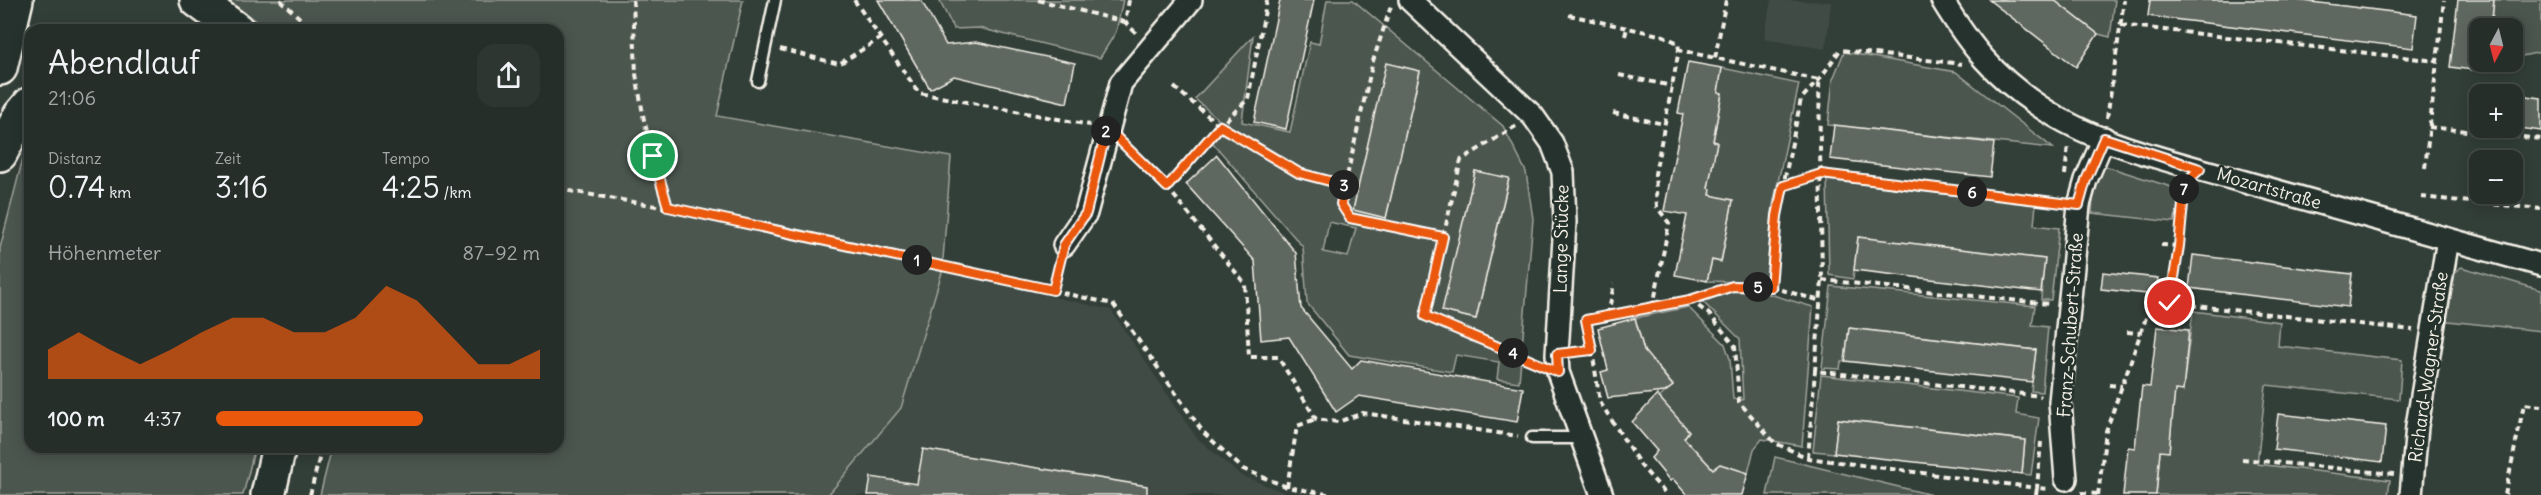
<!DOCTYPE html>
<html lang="de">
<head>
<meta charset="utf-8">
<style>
  :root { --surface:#262e2a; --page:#2e3632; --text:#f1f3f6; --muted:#a4a8a8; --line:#424a47; --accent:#ea580c }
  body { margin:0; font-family:Delius,sans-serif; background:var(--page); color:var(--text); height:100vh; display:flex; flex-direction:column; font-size:22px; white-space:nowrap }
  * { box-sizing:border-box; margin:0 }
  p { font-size:20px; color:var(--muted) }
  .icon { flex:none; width:33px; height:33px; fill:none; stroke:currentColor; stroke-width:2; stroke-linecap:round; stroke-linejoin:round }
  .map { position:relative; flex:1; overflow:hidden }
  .details { position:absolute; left:24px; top:24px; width:540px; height:429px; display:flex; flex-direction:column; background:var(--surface); border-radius:18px; box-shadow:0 3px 15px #0003,0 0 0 2px var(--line) }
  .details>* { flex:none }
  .needle { width:39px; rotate:187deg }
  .tools { position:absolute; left:2469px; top:18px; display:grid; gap:12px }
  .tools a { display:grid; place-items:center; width:54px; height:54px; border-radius:12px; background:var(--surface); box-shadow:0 3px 15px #0003,0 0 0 2px var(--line); font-size:30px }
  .pin { position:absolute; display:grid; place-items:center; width:51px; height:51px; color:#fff; margin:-26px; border:3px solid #fff; border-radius:50%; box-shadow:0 2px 6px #0007 }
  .km { position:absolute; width:30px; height:30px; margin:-15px; border-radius:50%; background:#222; color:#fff; font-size:16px; line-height:30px; text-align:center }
  .round { display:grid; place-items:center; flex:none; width:63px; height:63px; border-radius:18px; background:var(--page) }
  .overview { display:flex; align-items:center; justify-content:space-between; height:102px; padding:0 24px }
  h1 { font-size:33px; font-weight:600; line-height:45px }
  .stats { display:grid; grid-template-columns:repeat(3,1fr); gap:9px; height:102px; padding:6px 24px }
  .stats div { display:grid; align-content:center }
  .stats b { font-size:30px; font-weight:600 }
  .stats small { font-size:16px; font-weight:400 }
  .stats p { font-size:16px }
  .chart { height:168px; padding:12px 24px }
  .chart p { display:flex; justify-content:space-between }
  .chart svg { width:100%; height:108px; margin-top:6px; fill:var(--accent); opacity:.7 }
  ul { padding:0 24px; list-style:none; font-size:20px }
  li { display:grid; grid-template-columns:96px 72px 1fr; align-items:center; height:45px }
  li i { height:15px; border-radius:8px; background:var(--accent) }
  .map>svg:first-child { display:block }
</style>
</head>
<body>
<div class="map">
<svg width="2541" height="495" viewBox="0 0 2541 495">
  <rect width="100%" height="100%" fill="#323e38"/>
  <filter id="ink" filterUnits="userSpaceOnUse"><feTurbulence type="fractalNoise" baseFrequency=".0167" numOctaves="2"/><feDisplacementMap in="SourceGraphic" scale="12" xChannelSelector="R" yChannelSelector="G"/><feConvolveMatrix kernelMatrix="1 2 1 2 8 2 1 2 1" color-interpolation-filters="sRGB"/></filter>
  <g filter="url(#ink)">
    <g fill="#404b44">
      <path d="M1771 0 1831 2 1826 49 1764 39Z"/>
      <path d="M942 272 1111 310 1196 437 1240 475 1291 495H828L901 408Z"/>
    </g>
    <g fill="#4c564f" stroke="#a0a49c" stroke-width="1.5" fill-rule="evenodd">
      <path d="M227 0H743L717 116 951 157 942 272 901 408 828 495H320L332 447H558V30H268Z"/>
      <path d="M939 0H1123L1116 32 1100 58 979 28 954 29Z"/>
      <path d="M1327 0H1353L1503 126 1526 172 1533 219 1519 382 1497 379 1499 362 1456 355 1452 372 1349 355 1307 303 1303 247 1212 142 1225 125 1195 99 1253 36 1242 122 1290 132 1310 42 1319 44ZM1387 63 1420 71 1386 218 1353 210ZM1475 171 1509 179 1476 319 1443 311ZM1329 222 1356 228 1348 257 1323 252Z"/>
      <path d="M2054 0H2115L2110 37 2098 34Z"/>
      <path d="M2494 0H2541V52L2513 58 2512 28H2491Z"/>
      <path d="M1844 52 1956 72 2053 148 1828 125 1833 79Z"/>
      <path d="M1722 68 1799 84 1773 205 1766 283 1707 281 1712 260 1721 262 1733 200 1710 195 1708 188 1717 142 1713 141 1722 93 1718 92Z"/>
      <path d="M30 141V447H255L243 495H0V248L26 146Z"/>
      <path d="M2105 166 2184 191 2174 222 2092 213 2094 186Z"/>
      <path d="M1827 179 2036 204 2034 225 2059 228 2051 300H2041L2044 259 1858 237 1853 279 1829 275Z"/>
      <path d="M2461 267 2541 290V331L2448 321 2442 315 2449 279Z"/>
      <path d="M1831 286 2035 306 2032 325 2048 327 2042 392 2031 391 2036 350 1849 328 1845 361 1841 362 1840 369 1822 368Z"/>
      <path d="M1734 290 1766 293 1813 307 1802 446 1762 439 1754 449 1748 473 1720 464 1713 469 1684 438 1689 431 1659 398 1673 385 1653 361 1648 365 1635 318 1688 307 1725 344 1730 359 1733 399 1743 400 1740 339 1702 301Z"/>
      <path d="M2193 311 2280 322 2278 346 2402 360 2399 399 2266 385 2257 464 2390 480 2388 495H2156L2160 451H2169L2175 390H2183Z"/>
      <path d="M1821 375 2018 398 2016 414 2039 418 2031 475 2022 474 2025 440 1838 419 1834 453 1813 451Z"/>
      <path d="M1775 457 1932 495H1767Z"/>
    </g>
    <g fill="#5f6861" stroke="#f4f1e8" stroke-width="1.5">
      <path d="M878 0H921L946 45 976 42 1075 63 1067 103 954 76 930 89Z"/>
      <path d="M1280 0H1314L1286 129 1254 122Z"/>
      <path d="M1989 0H2054L2098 34 2076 67Z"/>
      <path d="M2150 0H2295L2417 15 2413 48 2148 16Z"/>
      <path d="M2458 0H2494L2491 28H2480V71L2450 67Z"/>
      <path d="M1688 62 1722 68 1718 92 1722 93 1713 141 1717 142 1708 188 1711 189 1710 195 1733 200 1721 262 1712 260 1707 281 1675 275 1687 215 1664 211 1683 114 1678 113Z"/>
      <path d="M1386 63 1420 71 1386 218 1353 210Z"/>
      <path d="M2512 94 2541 98V131L2512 127Z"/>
      <path d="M1834 125 1994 143 1990 177 1830 159Z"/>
      <path d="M1217 155 1296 253 1301 308 1352 369 1361 360 1523 388 1517 422 1359 396 1336 412 1289 337 1261 340 1255 261 1186 184Z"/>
      <path d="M1475 171 1509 178 1476 319 1442 311Z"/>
      <path d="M1858 237 2045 259 2041 292 1854 270Z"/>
      <path d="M2193 255 2352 274 2348 307 2189 288Z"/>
      <path d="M2103 272 2158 278 2156 295 2101 289Z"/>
      <path d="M1635 318 1644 351 1673 386 1665 392 1608 398 1601 372 1608 370 1598 328Z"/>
      <path d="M2157 327 2189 330 2183 391 2175 390 2169 452 2160 451 2156 495H2123L2128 447 2135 448 2142 386 2150 387Z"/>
      <path d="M1849 328 2036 350 2032 382 1845 361Z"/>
      <path d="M1657 395 1689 431 1684 438 1713 469 1720 464 1748 473 1742 495H1687L1673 479 1670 481 1651 458 1657 451 1632 422Z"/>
      <path d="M2278 414 2386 426 2382 462 2274 449Z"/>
      <path d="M1838 419 2025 440 2022 474 1834 453Z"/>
      <path d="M923 449 1147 486V495H868L871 477 917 484Z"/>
    </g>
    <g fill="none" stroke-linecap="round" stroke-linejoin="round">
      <g stroke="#f4f1e8" stroke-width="15">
        <g id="service">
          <path d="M758 81 775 0"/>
          <path d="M1532 438H1582"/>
        </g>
      </g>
      <g stroke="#f4f1e8" stroke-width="26">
        <g id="minor">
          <path d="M1410 0 1533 116 1552 143 1563 172 1565 222 1557 354 1558 372 1602 495"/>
          <path d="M1942 0C1970 46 1994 76 2039 106 2096 145 2169 160 2234 179 2336 208 2439 236 2541 265"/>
          <path d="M1064 245 1086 213 1121 83 1191 0"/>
          <path d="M2066 479 2060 402 2079 205 2086 180 2104 138"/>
          <path d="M2411 495 2417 426 2448 239"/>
        </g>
      </g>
      <g stroke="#f4f1e8" stroke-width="38">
        <g id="motorway">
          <path d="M197 0 237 30"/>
          <path d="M0 68 16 0"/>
          <path d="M0 154 20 116 30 104"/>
          <path d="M268 495 279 447"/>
        </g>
      </g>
      <g stroke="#f4f1e8" stroke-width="4" stroke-dasharray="6 4.5" stroke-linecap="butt">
        <path d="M280 0 313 30"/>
        <path d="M633 0 636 74 644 120 667 207"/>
        <path d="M854 0 919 93 1090 125"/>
        <path d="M1038 0 1125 22"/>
        <path d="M1129 0 1125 22 1138 35"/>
        <path d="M1267 0 1248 99 1220 126 1167 187 1245 284 1249 357H1278L1316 419 1338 422 1363 413 1518 436"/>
        <path d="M1726 0 1715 58 1819 80 1822 280 1815 371 2041 396"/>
        <path d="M1569 15 1664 36 1678 43 1679 50"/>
        <path d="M2121 25 2437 61"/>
        <path d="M1625 36 1627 28"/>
        <path d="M780 49 839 64 881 38"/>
        <path d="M1619 75 1672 86"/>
        <path d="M1174 87 1220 126 1300 173 1345 185 1373 61 1391 6"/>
        <path d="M1613 113 1664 124"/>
        <path d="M2107 118 2124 0"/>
        <path d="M1516 126 1461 160 1425 316 1538 363"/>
        <path d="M2429 127 2541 139"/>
        <path d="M1125 146 1167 187"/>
        <path d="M2425 168 2444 0"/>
        <path d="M2065 175 2068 146"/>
        <path d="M1345 185 1341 204 1350 217 1443 237"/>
        <path d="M1783 186 1821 174 2060 203"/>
        <path d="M558 189 708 215 1113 304 1203 432 1243 469 1287 487 1332 495"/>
        <path d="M2421 197 2541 209"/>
        <path d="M2161 245 2179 246"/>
        <path d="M1822 280 2049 304"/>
        <path d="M1771 287 1821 301"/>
        <path d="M1053 289 1059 264"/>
        <path d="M1690 300 1709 314 1735 346 1739 402 1775 443 1808 458 2037 488 2041 442"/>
        <path d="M2170 303 2413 330"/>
        <path d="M1653 307 1669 223 1657 207 1655 174 1679 50 1715 58"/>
        <path d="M1608 315 1614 284"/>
        <path d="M2127 332 2140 333"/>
        <path d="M1592 350 1600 402 1641 466 1667 495"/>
        <path d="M1575 352 1592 350 1586 320 1690 300 1733 286 1771 287 1777 216 1801 99 1819 80 1840 50 1962 64"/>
        <path d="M2109 385 2122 386"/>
        <path d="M1808 458 1815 371"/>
        <path d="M2242 459 2394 474"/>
        <path d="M1287 487 1297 426 1316 419"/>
        <path d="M2081 493 2098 494"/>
        <path d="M310 495 322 447"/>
        <path d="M2036 495 2037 488 2050 489"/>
        <path d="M2098 495 2106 431 2152 301 2170 303 2179 246 2184 186"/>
        <path d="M2505 495 2524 404 2541 406"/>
      </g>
      <use href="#service" stroke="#26332d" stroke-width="10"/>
      <use href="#minor" stroke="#26332d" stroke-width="21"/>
      <use href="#motorway" stroke="#26332d" stroke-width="33"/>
    </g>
  </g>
  <g fill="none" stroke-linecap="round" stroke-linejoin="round" filter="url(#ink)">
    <g stroke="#fff" stroke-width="12">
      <path id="route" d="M653 156 668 207 1053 290 1064 245 1086 213 1107 128 1167 187 1220 126 1299 173 1345 185 1341 204 1350 218 1443 237 1425 316 1558 372 1557 354 1592 350 1586 320 1690 300 1733 286 1771 287 1777 216 1783 186 1821 174 2079 205 2086 180 2104 138 2200 169 2185 183 2179 246 2170 303"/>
    </g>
    <use href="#route" stroke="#ea580c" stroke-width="8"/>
  </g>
  <g text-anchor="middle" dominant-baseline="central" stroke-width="5" stroke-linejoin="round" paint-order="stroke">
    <g font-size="18" fill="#f4f1e8" stroke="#26332d">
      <text transform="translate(2269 188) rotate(16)">Mozartstraße</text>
      <text transform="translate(1561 239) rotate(-89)">Lange Stücke</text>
      <text transform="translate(2070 325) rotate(-86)">Franz-Schubert-Straße</text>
      <text transform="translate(2428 367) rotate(-82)">Richard-Wagner-Straße</text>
    </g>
  </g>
</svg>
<div class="tools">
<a><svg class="needle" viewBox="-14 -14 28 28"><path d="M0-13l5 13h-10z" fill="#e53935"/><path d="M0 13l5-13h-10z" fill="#a4a8a8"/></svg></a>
<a>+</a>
<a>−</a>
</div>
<div class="pin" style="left:653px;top:156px;background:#1e9e55"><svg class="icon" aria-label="arrive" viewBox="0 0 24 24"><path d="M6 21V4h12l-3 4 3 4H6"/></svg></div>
<div class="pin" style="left:2170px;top:303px;background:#d93025"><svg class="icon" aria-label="check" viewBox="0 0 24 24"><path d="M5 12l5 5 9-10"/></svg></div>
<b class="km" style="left:917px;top:260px">1</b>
<b class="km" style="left:1106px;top:131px">2</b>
<b class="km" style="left:1344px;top:185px">3</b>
<b class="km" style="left:1513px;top:353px">4</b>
<b class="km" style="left:1758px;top:287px">5</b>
<b class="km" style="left:1972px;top:192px">6</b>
<b class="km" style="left:2184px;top:189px">7</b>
<section class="details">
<div class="overview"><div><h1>Abendlauf</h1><p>21:06</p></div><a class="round"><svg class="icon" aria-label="share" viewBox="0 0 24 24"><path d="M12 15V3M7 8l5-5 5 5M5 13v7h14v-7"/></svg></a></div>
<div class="stats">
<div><p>Distanz</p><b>0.74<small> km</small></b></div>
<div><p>Zeit</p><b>3:16</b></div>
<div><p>Tempo</p><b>4:25<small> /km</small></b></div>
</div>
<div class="chart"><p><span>Höhenmeter</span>87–92 m</p>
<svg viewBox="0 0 160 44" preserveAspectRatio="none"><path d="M0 44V32L10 25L20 32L30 38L40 32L50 25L60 19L70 19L80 25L90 25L100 19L110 6L120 12L130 25L140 38L150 38L160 32V44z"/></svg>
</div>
<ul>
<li><b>100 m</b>4:37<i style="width:64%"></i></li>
</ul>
</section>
</div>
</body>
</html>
